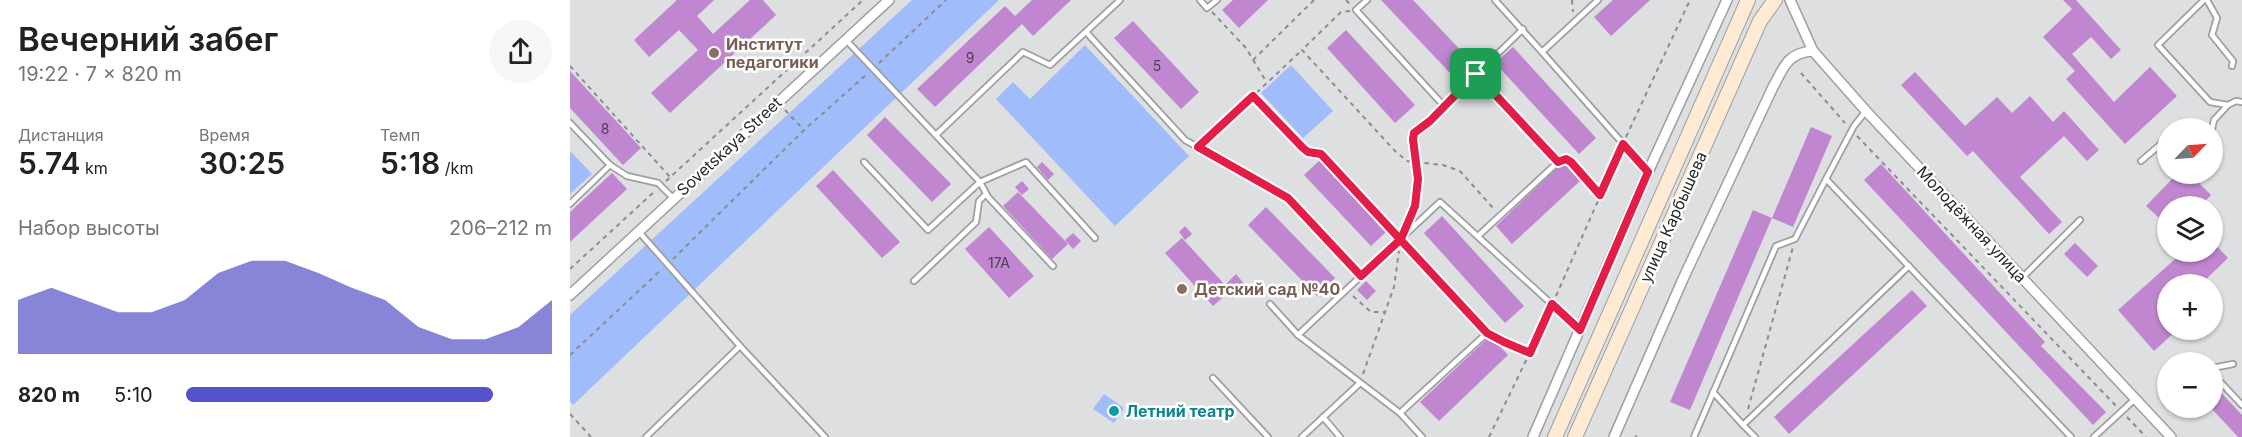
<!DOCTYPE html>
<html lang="ru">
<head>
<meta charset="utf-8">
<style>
  :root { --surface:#fff; --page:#f6f6f6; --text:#222; --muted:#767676; --accent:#5652c9 }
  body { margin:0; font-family:Inter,sans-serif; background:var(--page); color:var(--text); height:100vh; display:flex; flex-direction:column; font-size:22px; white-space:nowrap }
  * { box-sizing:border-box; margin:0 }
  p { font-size:20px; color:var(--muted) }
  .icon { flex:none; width:33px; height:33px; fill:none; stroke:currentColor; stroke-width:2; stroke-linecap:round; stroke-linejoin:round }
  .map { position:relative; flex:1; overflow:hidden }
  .panel { display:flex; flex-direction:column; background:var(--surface); width:570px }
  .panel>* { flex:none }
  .needle { width:39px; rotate:65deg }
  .fabs { position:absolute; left:1587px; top:118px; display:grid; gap:12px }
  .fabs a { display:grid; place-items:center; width:66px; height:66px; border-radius:50%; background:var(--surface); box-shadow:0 2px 4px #0004; font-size:30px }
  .pin { position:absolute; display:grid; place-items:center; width:51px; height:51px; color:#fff; margin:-26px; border-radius:12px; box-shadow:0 3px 9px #0006 }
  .round { display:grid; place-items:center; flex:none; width:63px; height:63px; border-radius:32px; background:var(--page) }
  .head { display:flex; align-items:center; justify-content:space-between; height:102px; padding:0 18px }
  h1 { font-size:33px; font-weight:600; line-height:45px }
  .figures { display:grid; grid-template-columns:repeat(3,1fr); gap:9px; height:102px; padding:6px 18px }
  .figures div { display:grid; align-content:center }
  .figures b { font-size:30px; font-weight:600 }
  .figures small { font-size:16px; font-weight:400 }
  .figures p { font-size:16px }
  .chart { height:168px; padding:12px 18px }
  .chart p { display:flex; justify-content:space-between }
  .chart svg { width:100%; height:108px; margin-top:6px; fill:var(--accent); opacity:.7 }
  ul { padding:0 18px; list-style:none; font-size:20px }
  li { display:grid; grid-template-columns:96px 72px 1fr; align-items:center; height:45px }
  li i { height:15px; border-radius:8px; background:var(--accent) }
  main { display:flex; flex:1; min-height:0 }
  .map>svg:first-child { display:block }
</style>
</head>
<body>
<main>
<section class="panel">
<div class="head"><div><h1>Вечерний забег</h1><p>19:22 · 7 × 820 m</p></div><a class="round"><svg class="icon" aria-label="share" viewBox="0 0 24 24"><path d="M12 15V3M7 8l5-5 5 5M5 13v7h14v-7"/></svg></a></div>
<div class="figures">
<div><p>Дистанция</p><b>5.74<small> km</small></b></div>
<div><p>Время</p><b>30:25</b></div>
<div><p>Темп</p><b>5:18<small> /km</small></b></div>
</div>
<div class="chart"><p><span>Набор высоты</span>206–212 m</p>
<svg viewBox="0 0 160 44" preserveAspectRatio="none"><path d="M0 44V22L10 17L20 22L30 27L40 27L50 22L60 11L70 6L80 6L90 11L100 17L110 22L120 33L130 38L140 38L150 33L160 22V44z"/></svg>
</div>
<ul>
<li><b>820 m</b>5:10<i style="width:84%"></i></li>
</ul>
</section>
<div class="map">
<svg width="1672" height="437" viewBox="0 0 1672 437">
  <rect width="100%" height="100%" fill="#dedfe1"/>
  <g fill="#a0bcfa">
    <path d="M342 0H429L3 405 0 401V315Z"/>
    <path d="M515 45 619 156 545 226 426 99 443 82 460 99Z"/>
    <path d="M721 65 763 111 733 138 691 93Z"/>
    <path d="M0 151 22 174 0 194Z"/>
    <path d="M534 394 554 408 544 423 523 409Z"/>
  </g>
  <g fill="#c086cf">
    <path d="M107 0H144L127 16 143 34 180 0H193L206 15 100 113 81 93 128 50 109 30 79 57 64 40Z"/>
    <path d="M462 0H501L463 36 452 24 365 107 347 89 435 6 445 16Z"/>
    <path d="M663 0H698L669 28 652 10Z"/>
    <path d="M811 0H843L897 57 880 73Z"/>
    <path d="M1043 0H1080L1041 36 1024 17Z"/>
    <path d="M1493 0H1506L1551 50 1541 59 1521 37 1502 54 1544 102 1580 67 1607 96 1555 144 1496 79 1505 71 1473 37 1502 9Z"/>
    <path d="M563 21 629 92 611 109 544 38Z"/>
    <path d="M776 30 845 105 825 123 757 48Z"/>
    <path d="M943 47 1026 138 1009 154 925 63Z"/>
    <path d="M0 71 71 148 53 165 0 108Z"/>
    <path d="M1345 72 1395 126 1427 97 1442 113 1460 96 1483 122 1494 111 1529 150 1517 161 1494 136 1450 177 1492 222 1479 234 1403 151 1397 156 1331 85Z"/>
    <path d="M315 117 381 184 362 202 297 135Z"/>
    <path d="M1241 127 1262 136 1223 227 1202 218Z"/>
    <path d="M752 158 819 229 801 246 734 175Z"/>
    <path d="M472 162 484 174 478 180 467 167Z"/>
    <path d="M993 162 1010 181 942 244 926 226Z"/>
    <path d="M1311 164 1475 342 1471 346 1536 412 1523 425 1294 180Z"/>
    <path d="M263 170 330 242 312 258 246 186Z"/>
    <path d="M42 173 57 189 0 242V212Z"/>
    <path d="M1607 174H1620L1641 195 1629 207H1598V226L1576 206Z"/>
    <path d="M452 181 459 189 452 195 445 187Z"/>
    <path d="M448 192 498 244 482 259 433 206Z"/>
    <path d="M696 207 765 278 747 296 678 225Z"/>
    <path d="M1183 210 1202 218 1120 410 1100 402Z"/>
    <path d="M872 216 954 306 935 323 854 233Z"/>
    <path d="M615 226 622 234 615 240 609 232Z"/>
    <path d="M419 227 464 276 439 298 395 249Z"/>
    <path d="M503 233 511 241 503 249 495 240Z"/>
    <path d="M612 238 655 285 666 274 676 286 662 298 658 293 643 306 595 253Z"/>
    <path d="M1642 241 1658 258 1630 285H1598V330H1607L1584 351 1548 310 1613 252H1642Z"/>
    <path d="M1505 243 1528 266 1517 277 1494 254Z"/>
    <path d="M796 281 806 291 797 300 787 290Z"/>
    <path d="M1342 290 1357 306 1219 434 1204 417Z"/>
    <path d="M920 336 938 355 869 421 850 402Z"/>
    <path d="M1642 383 1672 415V437H1668L1642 409Z"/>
  </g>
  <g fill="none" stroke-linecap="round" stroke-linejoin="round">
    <g stroke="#9e9fa1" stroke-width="8">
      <g id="lane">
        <path d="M630 0 637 8 647 0"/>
        <path d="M797 0 786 10 874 106 953 29"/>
        <path d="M925 0 972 52 1028 0"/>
        <path d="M1634 0 1588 45 1640 102 1658 105 1644 120 1642 129"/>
        <path d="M1637 0 1647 18 1642 35 1663 61 1662 66"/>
        <path d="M516 32 615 140 718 198 791 276"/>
        <path d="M276 40 410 182 358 230 294 162"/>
        <path d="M972 52 1078 172"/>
        <path d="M906 74 988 162 908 236"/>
        <path d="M1658 105 1666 101 1672 102"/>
        <path d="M1296 111 1284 126 1256 179 1501 437"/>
        <path d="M0 123 40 165 57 176 88 183 103 198"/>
        <path d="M366 135 453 52 480 65 550 0"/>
        <path d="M1571 161 1598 138"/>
        <path d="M0 204 40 165"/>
        <path d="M69 232 170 346 255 437"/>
        <path d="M483 266 418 197 410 182 456 162 525 238"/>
        <path d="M1452 278 1510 220"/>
        <path d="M344 281 406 222 409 201 416 194"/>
        <path d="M700 304 728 335 830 413 852 437"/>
        <path d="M728 335 870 202 1010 330"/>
        <path d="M1642 368 1663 364"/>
        <path d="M1642 373 1672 405"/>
        <path d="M643 378 698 437"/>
        <path d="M1143 392 1173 425 1339 266"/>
        <path d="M830 413 917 333 831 239"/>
        <path d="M753 417 770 437"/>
        <path d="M1173 425 1185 437"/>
        <path d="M76 437 170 346"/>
        <path d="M732 437 790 383"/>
        <path d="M1124 437 1206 246 1225 239 1256 179"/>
        <path d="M1524 437 1565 399"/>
      </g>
    </g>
    <g stroke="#9e9fa1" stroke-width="12">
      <g id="street">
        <path d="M1220 0 1243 51 1296 111 1601 437"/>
        <path d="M0 295 319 0"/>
        <path d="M963 437 1078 172 1157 0"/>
        <path d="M1044 437 1113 279 1203 87C1214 67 1217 53 1243 51"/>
      </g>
    </g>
    <g stroke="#9e9fa1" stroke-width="16">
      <g id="secondary">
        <path d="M985 437 1178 0"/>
        <path d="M1005 437 1190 21 1205 0"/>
      </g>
    </g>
    <g stroke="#8c8d8f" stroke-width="2" stroke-dasharray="4.5 4.5" stroke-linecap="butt">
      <path d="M776 0 781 5"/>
      <path d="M1002 0 1003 12"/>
      <path d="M780 11 771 12 732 50 825 151 837 161 873 165 890 171 924 209"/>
      <path d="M642 12 676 48 697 83"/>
      <path d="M683 60 744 0"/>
      <path d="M309 63 376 0"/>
      <path d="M0 66 100 177"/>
      <path d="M1231 73 1275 123"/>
      <path d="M683 96 733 148 738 152 751 154 825 232"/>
      <path d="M215 110 234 130"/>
      <path d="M1287 136 1547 407"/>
      <path d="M1056 137 1120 0"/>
      <path d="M634 142 732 50"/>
      <path d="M996 159 1001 162 1029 194"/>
      <path d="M96 181 293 0"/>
      <path d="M838 219C853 191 847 169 843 139L844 133 868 112"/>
      <path d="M103 259 234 130 296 75"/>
      <path d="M0 269 85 191"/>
      <path d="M783 296 801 312H815"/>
      <path d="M986 296 1050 151"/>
      <path d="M925 337 960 353"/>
      <path d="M0 355 92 269"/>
      <path d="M793 374 824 287 829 251"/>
      <path d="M1178 409 1223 247"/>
      <path d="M0 414 21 437"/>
      <path d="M1557 417 1576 437"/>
      <path d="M1065 436 1067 437"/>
      <path d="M919 437 979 313"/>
    </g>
    <use href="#lane" stroke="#fff" stroke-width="4.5"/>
    <use href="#street" stroke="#fff" stroke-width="9"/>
    <use href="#secondary" stroke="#ffead4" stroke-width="14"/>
  </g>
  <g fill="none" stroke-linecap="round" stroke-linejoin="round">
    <g stroke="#fff" stroke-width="12">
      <path id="route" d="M906 74 860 121 844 133 843 139 848 179 845 206 831 239 791 276 718 198 628 147 683 96 733 148 738 152 751 154 917 333 934 342 960 353 982 304 1010 330 1078 172 1053 144 1030 195 1001 162 996 159 988 162 906 74"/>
    </g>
    <use href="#route" stroke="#e11d48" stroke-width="8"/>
  </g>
  <g fill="#8d6e63" stroke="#fff" stroke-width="2">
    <circle cx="144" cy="53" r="6"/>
    <circle cx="612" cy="289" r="6"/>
  </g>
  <circle fill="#0f9aa8" stroke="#fff" stroke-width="2" cx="544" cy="411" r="6"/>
  <g text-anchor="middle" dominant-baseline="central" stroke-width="5" stroke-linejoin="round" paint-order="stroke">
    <g font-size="14" fill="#4e4053">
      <text x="400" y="57">9</text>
      <text x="587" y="65">5</text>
      <text x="35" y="128">8</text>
      <text x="429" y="262">17А</text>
    </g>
    <g font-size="16" font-weight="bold" fill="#785e54" stroke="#fff" text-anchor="start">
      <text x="156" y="44">Институт<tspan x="156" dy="18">педагогики</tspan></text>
      <text x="624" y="289">Детский сад №40</text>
    </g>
    <g font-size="16" fill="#28292a" stroke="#fff">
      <text transform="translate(159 146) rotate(-43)">Sovetskaya Street</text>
      <text transform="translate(1103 217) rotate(-66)">улица Карбышева</text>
      <text transform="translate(1402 224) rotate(47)">Молодёжная улица</text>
    </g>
    <g font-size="16" font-weight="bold" fill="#0d838f" stroke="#fff" text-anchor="start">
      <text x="556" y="411">Летний театр</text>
    </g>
  </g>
</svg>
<div class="fabs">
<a><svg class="needle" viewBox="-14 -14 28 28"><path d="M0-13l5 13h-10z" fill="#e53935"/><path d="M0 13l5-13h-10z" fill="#767676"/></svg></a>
<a><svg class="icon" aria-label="layers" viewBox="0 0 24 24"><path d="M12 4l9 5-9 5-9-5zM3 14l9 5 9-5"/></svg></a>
<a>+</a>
<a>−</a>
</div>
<div class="pin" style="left:906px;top:74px;background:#1e9e55"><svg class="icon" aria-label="arrive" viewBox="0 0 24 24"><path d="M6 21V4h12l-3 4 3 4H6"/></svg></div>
</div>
</main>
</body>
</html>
